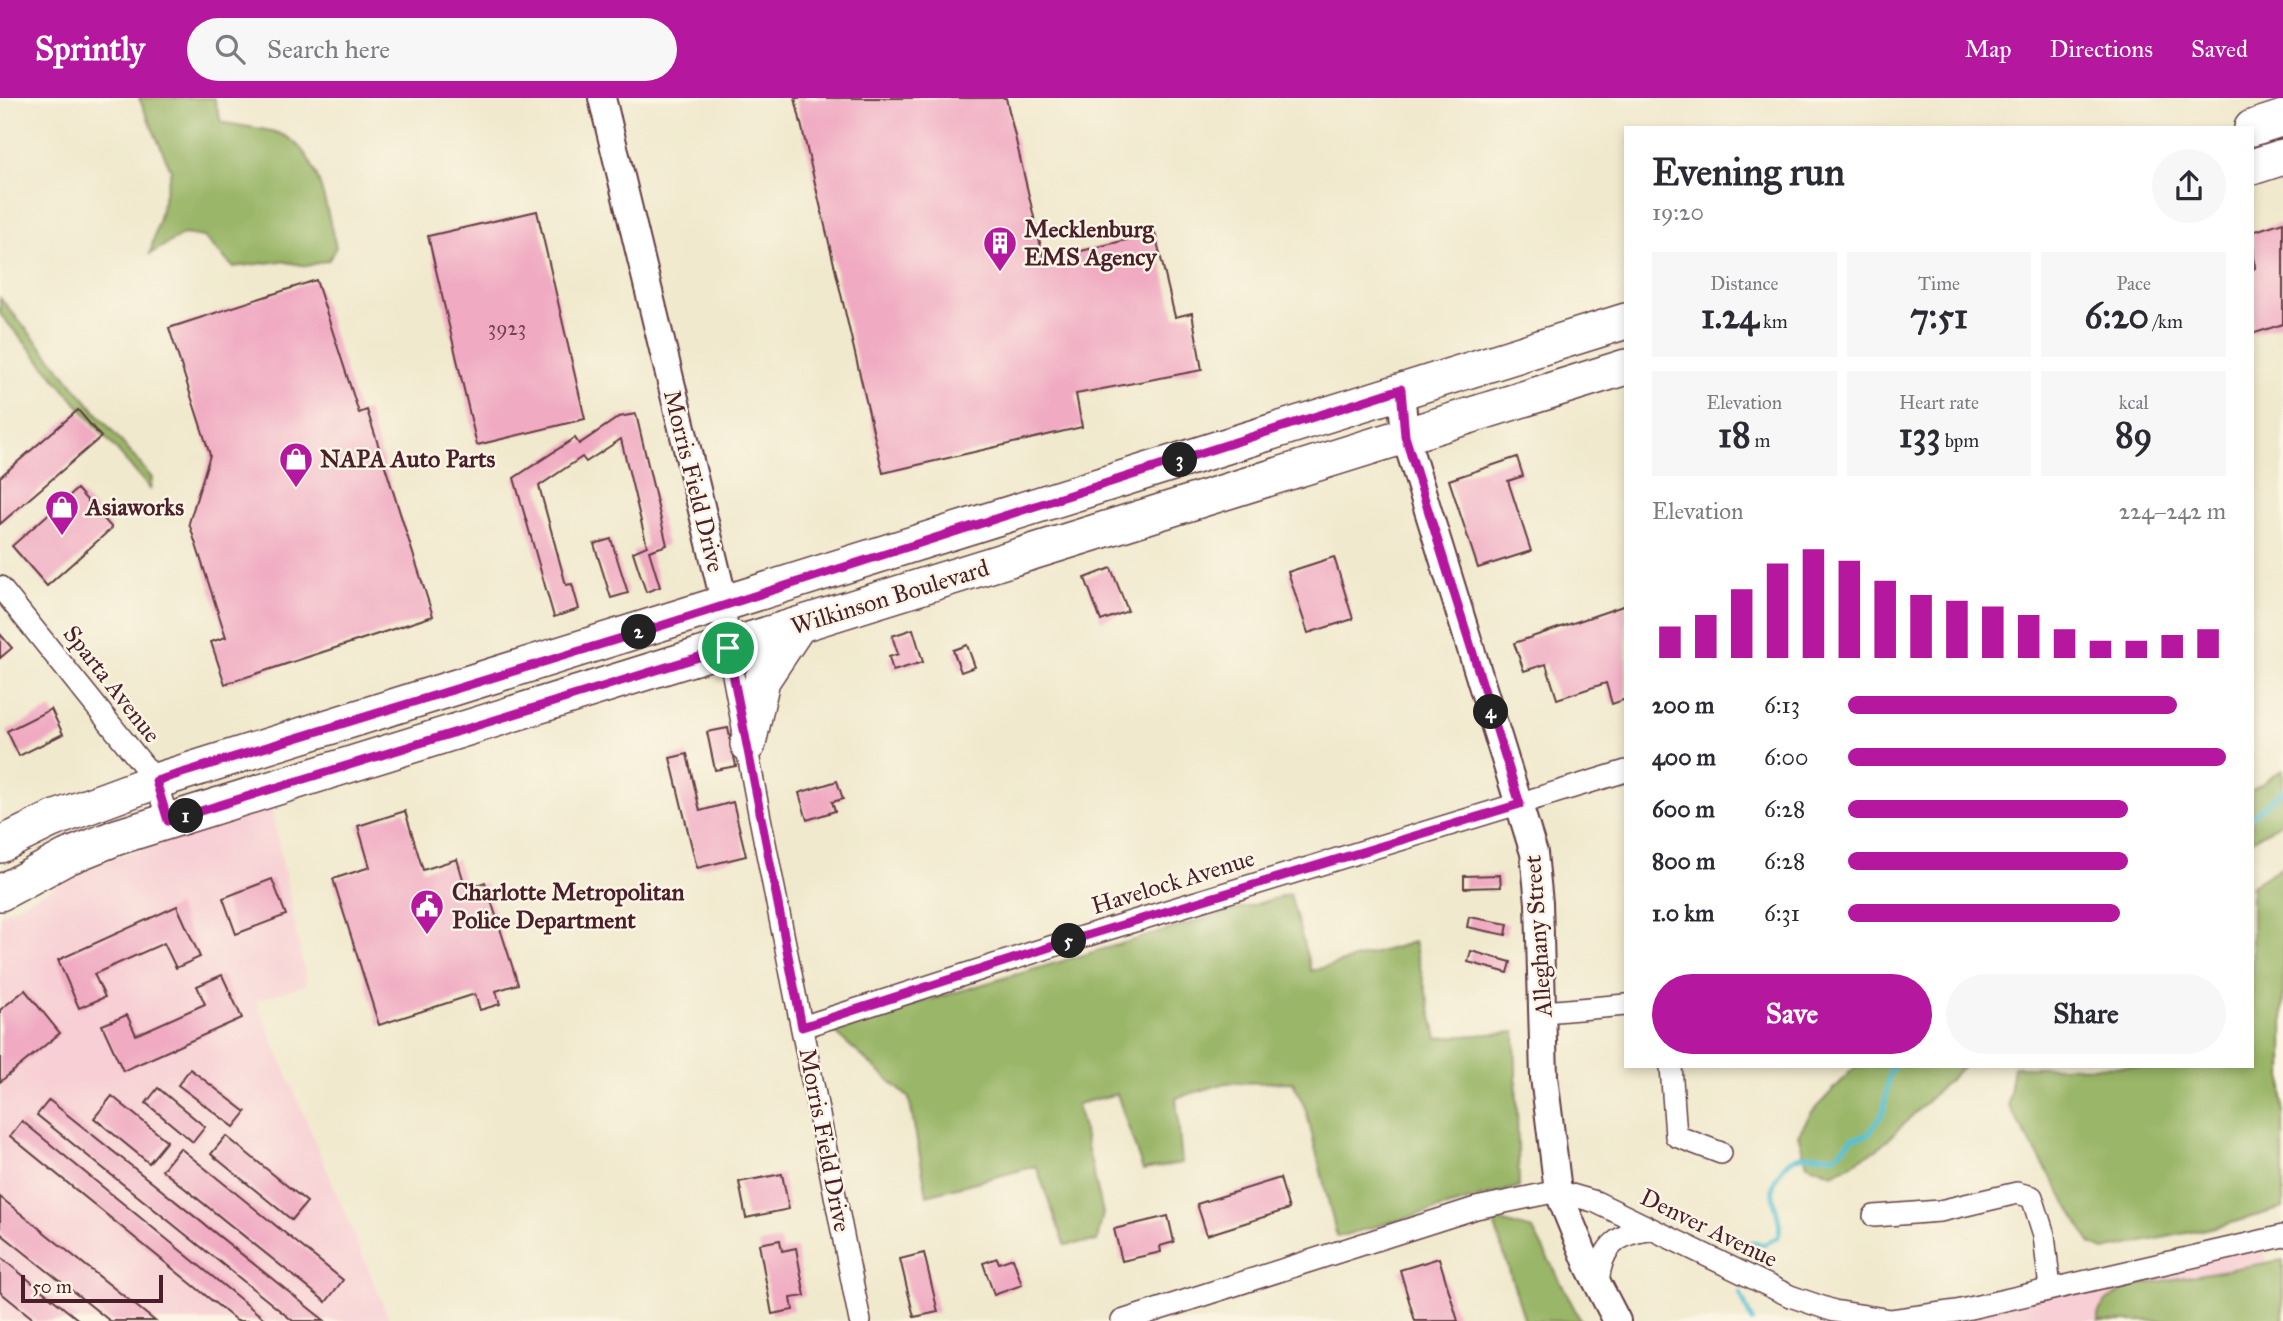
<!DOCTYPE html>
<html lang="en">
<head>
<meta charset="utf-8">
<style>
  :root { --surface:#fff; --page:#f7f7f7; --text:#2b2b33; --muted:#7c7c81; --accent:#b5179e }
  body { margin:0; font-family:"IM FELL Great Primer",serif; background:var(--page); color:var(--text); height:100vh; display:flex; flex-direction:column; font-size:26px; white-space:nowrap }
  * { box-sizing:border-box; margin:0 }
  p { font-size:23px; color:var(--muted) }
  .icon { flex:none; width:38px; height:38px; fill:none; stroke:currentColor; stroke-width:2; stroke-linecap:round; stroke-linejoin:round }
  .map { position:relative; flex:1; overflow:hidden }
  .details { position:absolute; left:1624px; top:28px; width:630px; height:942px; display:flex; flex-direction:column; background:var(--surface); border-radius:0px; box-shadow:0 4px 10px #0003 }
  .details>* { flex:none }
  .scale { position:absolute; left:21px; bottom:18px; width:142px; box-sizing:border-box; padding-left:7px; border:4px solid #4a1f2b; border-top:0; font-size:19px; line-height:24px; white-space:nowrap; color:#4a1f2b; -webkit-text-stroke:5px #fcf5e5; paint-order:stroke }
  .pin { position:absolute; display:grid; place-items:center; width:60px; height:60px; color:#fff; margin:-30px; border:4px solid #fff; border-radius:50%; box-shadow:0 2px 7px #0007 }
  .km { position:absolute; width:35px; height:35px; margin:-18px; border-radius:50%; background:#222; color:#fff; font-size:19px; line-height:35px; text-align:center }
  .round { display:grid; place-items:center; flex:none; width:74px; height:74px; border-radius:37px; background:var(--page) }
  .headline { display:flex; align-items:center; justify-content:space-between; height:119px; padding:0 28px }
  h1 { font-size:38px; font-weight:800; line-height:52px }
  .figures { display:grid; grid-template-columns:repeat(3,1fr); gap:10px; height:119px; padding:7px 28px }
  .figures div { display:grid; align-content:center; border-radius:0px; background:var(--page); text-align:center }
  .figures b { font-size:35px; font-weight:800 }
  .figures small { font-size:19px; font-weight:400 }
  .figures p { font-size:19px }
  .chart { height:196px; padding:14px 28px }
  .chart p { display:flex; justify-content:space-between }
  .chart svg { width:100%; height:126px; margin-top:7px; stroke:var(--accent); stroke-width:6 }
  .primary-button { display:flex; gap:14px; margin-top:auto; padding:14px 28px }
  .primary-button a { flex:1; height:80px; border-radius:42px; background:var(--accent); color:#fff; font-size:28px; font-weight:800; line-height:80px; text-align:center }
  .primary-button a+a { background:var(--page); color:var(--text) }
  ul { padding:0 28px; list-style:none; font-size:23px }
  li { display:grid; grid-template-columns:112px 84px 1fr; align-items:center; height:52px }
  li i { height:18px; border-radius:9px; background:var(--accent) }
  header { display:flex; align-items:center; gap:42px; box-sizing:border-box; height:98px; padding:0 35px; background:var(--accent); color:#fff }
  header strong { font-size:33px }
  nav { display:flex; gap:38px; margin-inline-start:auto; font-size:24px }
  .search { width:490px; height:63px; background:var(--page); display:flex; align-items:center; gap:18px; box-sizing:border-box; padding:0 24px; border-radius:38px; color:var(--muted); font-size:26px }
  .map>svg:first-child { display:block }
</style>
</head>
<body>
<header>
<strong>Sprintly</strong>
<div class="search"><svg class="icon" aria-label="search" viewBox="0 0 24 24"><circle cx="10" cy="10" r="6"/><path d="M15 15l6 6"/></svg>Search here</div>
<nav><a>Map</a><a>Directions</a><a>Saved</a></nav>
</header>
<div class="map">
<svg width="2283" height="1223" viewBox="0 0 2283 1223">
  <rect width="100%" height="100%" fill="#fcf5e5"/>
  <filter id="ink" filterUnits="userSpaceOnUse"><feTurbulence type="fractalNoise" baseFrequency=".0143" numOctaves="2"/><feDisplacementMap in="SourceGraphic" scale="14" xChannelSelector="R" yChannelSelector="G"/><feConvolveMatrix kernelMatrix="1 2 1 2 8 2 1 2 1" color-interpolation-filters="sRGB"/></filter>
  <filter id="wash" filterUnits="userSpaceOnUse"><feTurbulence type="fractalNoise" baseFrequency=".00686" numOctaves="4" result="noise"/><feDisplacementMap in="SourceGraphic" scale="28" xChannelSelector="R" yChannelSelector="G"/><feGaussianBlur stdDeviation="1.57" result="paint"/><feColorMatrix in="noise" values="0 0 0 0 0 0 0 0 0 0 0 0 0 0 0 0 0 1.4 0 .05"/><feComposite in="paint" operator="in"/></filter>
  <g filter="url(#wash)">
    <rect width="100%" height="100%" fill="#f0e9cd"/>
    <g fill="#f7cfd4">
      <path d="M271 708 307 887 256 902 390 1223H0V816L111 761Z"/>
      <path d="M2262 1146 2283 1223H1904Z"/>
    </g>
    <g fill="#9ab668" stroke="#726a4a" stroke-width="2">
      <path d="M139 0H214L221 24C238 28 257 29 275 34 320 47 325 110 336 149L329 162 307 168 281 163 233 169 204 139 184 136 150 156 171 72Z"/>
      <path d="M0 200 152 380 150 391 0 216Z"/>
      <path d="M2283 672V724L2252 742V692Z"/>
      <path d="M2283 768V1110L2220 1128 2104 1152 2091 1146 2008 1007 2014 969 2252 968V787Z"/>
      <path d="M1290 796 1311 873 1414 844 1437 940 1515 934 1519 1089 1337 1139 1306 1012 1293 984 1226 985 1176 1000 1182 1065 1143 1072 1117 996 1077 1006 1103 1115 1097 1143 1065 1147 1036 1068 927 1097 909 1000 831 931Z"/>
      <path d="M1856 968H1963L1878 1051 1833 1076 1807 1066 1798 1037 1811 1015Z"/>
      <path d="M1493 1121 1533 1132 1581 1223H1525Z"/>
      <path d="M2283 1162V1223H2098V1217L2105 1204 2129 1189Z"/>
    </g>
    <g fill="none" stroke-linecap="round" stroke-linejoin="round">
      <g stroke="#56c0d2" stroke-width="5">
        <path d="M2252 718 2283 692"/>
        <path d="M1751 1145 1765 1146 1778 1139C1783 1124 1774 1111 1773 1096 1771 1081 1786 1061 1801 1058 1811 1055 1824 1058 1835 1058L1853 1040 1868 1037 1883 1015 1890 974 1896 968"/>
        <path d="M1740 1195 1752 1223"/>
      </g>
    </g>
    <g id="blocks">
      <g fill="#f0aac2">
        <path d="M795 0H1006L1044 162 1155 135 1175 219 1192 215 1202 272 1076 296 1082 329 883 375Z"/>
        <path d="M537 113 585 321 477 347 428 138Z"/>
        <path d="M2283 124V226L2252 236V172L2255 170 2252 134Z"/>
        <path d="M316 182 359 315 367 312 433 518 225 586 211 544 226 539 189 425 210 357 169 230Z"/>
        <path d="M78 312 101 339 0 426V379Z"/>
        <path d="M636 316 667 447 649 453 660 489 646 494 633 454 647 448 621 341 586 364 582 359 539 388 566 487 572 486 579 511 554 519 514 380 575 340 579 346 619 319Z"/>
        <path d="M1517 359 1523 378 1508 383 1531 453 1478 470 1449 382Z"/>
        <path d="M77 391 112 430 47 488 12 448Z"/>
        <path d="M611 441 628 495 611 500 594 446Z"/>
        <path d="M1334 459 1353 521 1308 535 1288 474Z"/>
        <path d="M1111 470 1128 513 1101 523 1085 480Z"/>
        <path d="M1626 507V601L1612 606 1606 585 1557 601 1546 566 1524 573 1514 545Z"/>
        <path d="M913 531 923 564 893 573 889 559 898 556 892 538Z"/>
        <path d="M0 536 12 550 0 560Z"/>
        <path d="M967 547 975 569 961 574 953 552Z"/>
        <path d="M51 611 63 636 19 658 7 633Z"/>
        <path d="M728 630 736 668 715 672 707 634Z"/>
        <path d="M687 656 700 713 733 704 746 758 697 770 670 660Z"/>
        <path d="M837 683 843 701 832 704 835 713 807 722 799 695Z"/>
        <path d="M405 713 423 772 457 761 466 791 485 784 518 886 496 893 500 906 480 912 475 896 379 927 333 781 370 769 358 728Z"/>
        <path d="M1500 777 1501 789 1464 790V778Z"/>
        <path d="M272 781 286 817 236 836 223 800Z"/>
        <path d="M177 808 200 859 176 870 164 845 94 876 105 899 79 910 58 862Z"/>
        <path d="M1469 819 1508 826 1506 837 1467 829Z"/>
        <path d="M1471 853 1511 864 1508 875 1468 864Z"/>
        <path d="M222 877 242 920 123 973 102 927 127 917 136 937 205 906 197 888Z"/>
        <path d="M25 892 60 935 0 984V912Z"/>
        <path d="M190 971 246 1014 234 1029 178 987Z"/>
        <path d="M158 990 205 1029 193 1044 146 1005Z"/>
        <path d="M112 998 167 1043 149 1065 94 1020Z"/>
        <path d="M49 1002 325 1223H293L37 1017Z"/>
        <path d="M22 1023 267 1223H237L10 1038Z"/>
        <path d="M226 1038 307 1104 292 1122 211 1056Z"/>
        <path d="M180 1050 343 1182 326 1204 162 1072Z"/>
        <path d="M782 1076 789 1111 746 1120 739 1084Z"/>
        <path d="M1280 1080 1289 1111 1207 1137 1197 1106Z"/>
        <path d="M0 1099 155 1223H110L0 1135Z"/>
        <path d="M1168 1118 1174 1144 1160 1148 1161 1154 1122 1163 1114 1131Z"/>
        <path d="M780 1142 782 1153 796 1150 805 1198 791 1200 793 1212 772 1216 759 1146Z"/>
        <path d="M924 1155 938 1214 914 1219 900 1161Z"/>
        <path d="M0 1159 80 1223H36L0 1194Z"/>
        <path d="M997 1160 999 1165 1013 1160 1022 1187 994 1197 983 1165Z"/>
        <path d="M1439 1160 1458 1223H1415L1400 1172Z"/>
      </g>
    </g>
  </g>
  <g filter="url(#ink)">
    <use href="#blocks" fill-opacity="0" stroke="#633d43" stroke-width="2"/>
    <g fill="none" stroke-linecap="round" stroke-linejoin="round">
      <g stroke="#633d43" stroke-width="24">
        <g id="minor">
          <path d="M0 489 156 683 168 723"/>
          <path d="M725 507 728 550 760 720 860 1223"/>
          <path d="M1544 914 1626 907"/>
          <path d="M802 929 1072 842 1626 673"/>
          <path d="M1671 968 1676 1038 1721 1055"/>
          <path d="M1874 1118 1940 1113 2017 1095 2032 1099 2044 1137 2050 1191"/>
          <path d="M1598 1188C1600 1152 1614 1135 1651 1132"/>
          <path d="M1122 1223 1476 1110 1558 1093 1596 1104 1790 1198 1834 1213 1891 1222 1957 1213 2283 1138"/>
        </g>
      </g>
      <g stroke="#633d43" stroke-width="30">
        <g id="tertiary">
          <path d="M602 0 725 507"/>
          <path d="M1401 291 1405 338 1534 755 1539 805 1544 979 1558 1093 1589 1169 1617 1223"/>
        </g>
      </g>
      <g stroke="#633d43" stroke-width="38">
        <g id="primary">
          <path d="M2252 30 2283 20"/>
          <path d="M2252 69 2283 59"/>
          <path d="M748 646 762 582 798 528"/>
          <path d="M0 747 51 722 156 683 1626 223"/>
          <path d="M0 795 67 759 117 739 1626 269"/>
        </g>
      </g>
      <use href="#minor" stroke="#fff" stroke-width="21"/>
      <use href="#tertiary" stroke="#fff" stroke-width="26"/>
      <use href="#primary" stroke="#fff" stroke-width="35"/>
    </g>
  </g>
  <g fill="none" stroke-linecap="round" stroke-linejoin="round" filter="url(#ink)">
    <g stroke="#fff" stroke-width="14">
      <path id="route" d="M1401 291 1405 338 1520 706 1072 842 802 929 728 550 168 723 156 683 651 531Z"/>
    </g>
    <use href="#route" stroke="#b5179e" stroke-width="9"/>
  </g>
  <defs>
    <g id="building-pin" transform="scale(1.75)"><path d="M0 17L-7.5 6A9.5 9.5 0 1 1 7.5 6Z" fill="#b5179e" stroke="#fcf5e5"/><path d="M-4-6H4V6H1V3H-1V6H-4ZM-2.5-4.3h1.7v1.8h-1.7ZM.8-4.3h1.7v1.8H.8ZM-2.5-1h1.7V.8h-1.7ZM.8-1h1.7V.8H.8Z" fill="#fff"/></g>
    <g id="shop-pin" transform="scale(1.75)"><path d="M0 17L-7.5 6A9.5 9.5 0 1 1 7.5 6Z" fill="#b5179e" stroke="#fcf5e5"/><path d="M-5-2.5h2.3a2.7 3.5 0 0 1 5.4 0H5L5.5 6h-11ZM-1.5-2.5h3a1.5 2.3 0 0 0-3 0Z" fill="#fff"/></g>
    <g id="civic-pin" transform="scale(1.75)"><path d="M0 17L-7.5 6A9.5 9.5 0 1 1 7.5 6Z" fill="#b5179e" stroke="#fcf5e5"/><path d="M-.6-6.5H3V-4.5H.6V-3L4-1V1h2V6H-6V1h2V-1L-.6-3ZM-1.2 2.5V6h2.4V2.5Z" fill="#fff"/></g>
  </defs>
  <g fill-rule="evenodd">
    <use href="#building-pin" x="1000" y="145"/>
    <use href="#shop-pin" x="296" y="361"/>
    <use href="#shop-pin" x="62" y="409"/>
    <use href="#civic-pin" x="427" y="808"/>
  </g>
  <g text-anchor="middle" dominant-baseline="central" stroke-width="5" stroke-linejoin="round" paint-order="stroke">
    <g font-size="21" fill="#744251">
      <text x="507" y="230">3923</text>
    </g>
    <g font-size="24" font-weight="bold" fill="#4a1f2b" stroke="#fcf5e5" text-anchor="start">
      <text x="1024" y="131">Mecklenburg<tspan x="1024" dy="28">EMS Agency</tspan></text>
      <text x="320" y="361">NAPA Auto Parts</text>
      <text x="86" y="409">Asiaworks</text>
      <text x="452" y="794">Charlotte Metropolitan<tspan x="452" dy="28">Police Department</tspan></text>
    </g>
    <g font-size="24" fill="#4a1f2b" stroke="#fcf5e5">
      <text transform="translate(694 383) rotate(76)">Morris Field Drive</text>
      <text transform="translate(890 499) rotate(-17)">Wilkinson Boulevard</text>
      <text transform="translate(112 586) rotate(52)">Sparta Avenue</text>
      <text transform="translate(1173 784) rotate(-17)">Havelock Avenue</text>
      <text transform="translate(1538 838) rotate(-94)">Alleghany Street</text>
      <text transform="translate(825 1042) rotate(79)">Morris Field Drive</text>
      <text transform="translate(1709 1130) rotate(26)">Denver Avenue</text>
    </g>
  </g>
</svg>
<div class="scale">50 m</div>
<div class="pin" style="left:728px;top:550px;background:#1e9e55"><svg class="icon" aria-label="arrive" viewBox="0 0 24 24"><path d="M6 21V4h12l-3 4 3 4H6"/></svg></div>
<b class="km" style="left:186px;top:718px">1</b>
<b class="km" style="left:639px;top:534px">2</b>
<b class="km" style="left:1180px;top:362px">3</b>
<b class="km" style="left:1491px;top:614px">4</b>
<b class="km" style="left:1069px;top:843px">5</b>
<section class="details">
<div class="headline"><div><h1>Evening run</h1><p>19:20</p></div><a class="round"><svg class="icon" aria-label="share" viewBox="0 0 24 24"><path d="M12 15V3M7 8l5-5 5 5M5 13v7h14v-7"/></svg></a></div>
<div class="figures">
<div><p>Distance</p><b>1.24<small> km</small></b></div>
<div><p>Time</p><b>7:51</b></div>
<div><p>Pace</p><b>6:20<small> /km</small></b></div>
</div>
<div class="figures">
<div><p>Elevation</p><b>18<small> m</small></b></div>
<div><p>Heart rate</p><b>133<small> bpm</small></b></div>
<div><p>kcal</p><b>89</b></div>
</div>
<div class="chart"><p><span>Elevation</span>224–242 m</p>
<svg viewBox="0 0 160 44" preserveAspectRatio="none"><path d="M5 44V33M15 44V29M25 44V20M35 44V11M45 44V6M55 44V10M65 44V17M75 44V22M85 44V24M95 44V26M105 44V29M115 44V34M125 44V38M135 44V38M145 44V36M155 44V34"/></svg>
</div>
<ul>
<li><b>200 m</b>6:13<i style="width:87%"></i></li>
<li><b>400 m</b>6:00<i style="width:100%"></i></li>
<li><b>600 m</b>6:28<i style="width:74%"></i></li>
<li><b>800 m</b>6:28<i style="width:74%"></i></li>
<li><b>1.0 km</b>6:31<i style="width:72%"></i></li>
</ul>
<div class="primary-button"><a>Save</a><a>Share</a></div>
</section>
</div>
</body>
</html>
